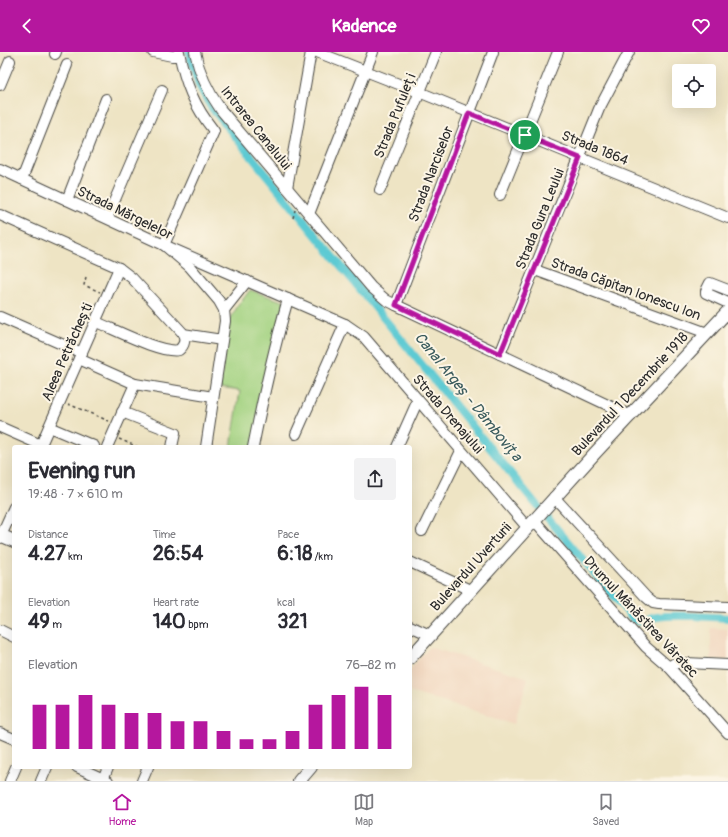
<!DOCTYPE html>
<html lang="en">
<head>
<meta charset="utf-8">
<style>
  :root { --surface:#fff; --page:#f2f2f3; --text:#2b2b33; --muted:#7c7c81; --line:#e1e1e2; --accent:#b5179e }
  body { margin:0; font-family:Pangolin,sans-serif; background:var(--page); color:var(--text); height:100vh; display:flex; flex-direction:column; font-size:15px; white-space:nowrap }
  * { box-sizing:border-box; margin:0 }
  p { font-size:13px; color:var(--muted) }
  .icon { flex:none; width:22px; height:22px; fill:none; stroke:currentColor; stroke-width:2; stroke-linecap:round; stroke-linejoin:round }
  .map { position:relative; flex:1; overflow:hidden }
  .drawer { position:absolute; left:12px; top:393px; width:400px; height:324px; display:flex; flex-direction:column; background:var(--surface); border-radius:4px; box-shadow:0 4px 16px #0002 }
  .drawer>* { flex:none }
  .tools { position:absolute; left:672px; top:12px; display:grid; gap:8px }
  .tools a { display:grid; place-items:center; width:44px; height:44px; border-radius:4px; background:var(--surface); box-shadow:0 4px 16px #0002; font-size:20px }
  .pin { position:absolute; display:grid; place-items:center; width:34px; height:34px; color:#fff; margin:-17px; border:2px solid #fff; border-radius:50%; box-shadow:0 1px 4px #0007 }
  .round { display:grid; place-items:center; flex:none; width:42px; height:42px; border-radius:4px; background:var(--page) }
  .summary { display:flex; align-items:center; justify-content:space-between; height:68px; padding:0 16px }
  h1 { font-size:22px; font-weight:700; line-height:30px }
  .figures { display:grid; grid-template-columns:repeat(3,1fr); gap:6px; height:68px; padding:4px 16px }
  .figures div { display:grid; align-content:center }
  .figures b { font-size:20px; font-weight:700 }
  .figures small { font-size:11px; font-weight:400 }
  .figures p { font-size:11px }
  .chart { height:112px; padding:8px 16px }
  .chart p { display:flex; justify-content:space-between }
  .chart svg { width:100%; height:72px; margin-top:4px; stroke:var(--accent); stroke-width:6 }
  header { display:flex; justify-content:space-between; align-items:center; height:52px; padding:0 16px; background:var(--accent); color:#fff; font-size:18px; font-weight:700 }
  .tab-bar { display:flex; justify-content:space-around; align-items:center; height:56px; border-top:1px solid var(--line); background:var(--surface); font-size:11px; color:var(--muted) }
  .tab-bar a { display:grid; justify-items:center; gap:2px }
  .tab-bar .selected { color:var(--accent) }
  .map>svg:first-child { display:block }
</style>
</head>
<body>
<header><svg class="icon" aria-label="back" viewBox="0 0 24 24"><path d="M15 5l-7 7 7 7"/></svg>Kadence<svg class="icon" aria-label="heart" viewBox="0 0 24 24"><path d="M12 20l-8-8c-3-5 5-10 8-4 3-6 11-1 8 4z"/></svg></header>
<div class="map">
<svg width="728" height="729" viewBox="0 0 728 729">
  <rect width="100%" height="100%" fill="#fcf5e5"/>
  <filter id="ink" filterUnits="userSpaceOnUse"><feTurbulence type="fractalNoise" baseFrequency=".025" numOctaves="2"/><feDisplacementMap in="SourceGraphic" scale="8" xChannelSelector="R" yChannelSelector="G"/><feConvolveMatrix kernelMatrix="1 2 1 2 8 2 1 2 1" color-interpolation-filters="sRGB"/></filter>
  <filter id="wash" filterUnits="userSpaceOnUse"><feTurbulence type="fractalNoise" baseFrequency=".012" numOctaves="4" result="noise"/><feDisplacementMap in="SourceGraphic" scale="16" xChannelSelector="R" yChannelSelector="G"/><feGaussianBlur stdDeviation="0.9" result="paint"/><feColorMatrix in="noise" values="0 0 0 0 0 0 0 0 0 0 0 0 0 0 0 0 0 1.4 0 .05"/><feComposite in="paint" operator="in"/></filter>
  <g filter="url(#wash)">
    <rect width="100%" height="100%" fill="#eee4c4"/>
    <g fill="#f1d5bd">
      <path d="M711 576 728 577V608L711 607Z"/>
      <path d="M429 595 528 626 514 672 410 640V618Z"/>
    </g>
    <path fill="#a2d280" stroke="#667e56" d="M250 238 285 250 255 395H231L240 339 220 336 228 272 237 255Z"/>
    <g fill="none" stroke-linecap="round" stroke-linejoin="round">
      <path stroke="#5dcad3" stroke-width="8" d="M189 0 199 33 211 55 535 451 634 568C646 572 646 566 657 565 680 562 705 565 728 566"/>
    </g>
  </g>
  <g filter="url(#ink)">
    <g fill="none" stroke-linecap="round" stroke-linejoin="round">
      <g stroke="#484742" stroke-width="12">
        <g id="minor">
          <path d="M153 0 172 4H179"/>
          <path d="M195 0C199 21 209 41 221 58L371 235 386 248 396 253 631 364"/>
          <path d="M317 0 419 40 728 166"/>
          <path d="M55 2 56 0"/>
          <path d="M0 33 10 9"/>
          <path d="M0 117 164 193 190 215 219 249 224 258 225 269 206 395"/>
          <path d="M22 127 67 13"/>
          <path d="M287 136 311 0"/>
          <path d="M380 138 436 0"/>
          <path d="M500 143 558 0"/>
          <path d="M67 148 106 47"/>
          <path d="M309 162 373 0"/>
          <path d="M0 163 119 216 132 226 182 280C186 286 185 293 179 298 161 302 114 277 96 270"/>
          <path d="M107 166 162 38"/>
          <path d="M164 193 345 272 364 285 527 475"/>
          <path d="M164 193 214 79C194 54 185 31 179 0"/>
          <path d="M535 218 707 281"/>
          <path d="M728 238 710 231 706 239V241L728 251"/>
          <path d="M396 253 493 0"/>
          <path d="M224 258 247 229"/>
          <path d="M0 265 82 301"/>
          <path d="M183 282 222 288"/>
          <path d="M500 302 599 57 629 0"/>
          <path d="M79 307 135 332 213 345"/>
          <path d="M122 360 175 381 172 395"/>
          <path d="M0 375 41 393"/>
          <path d="M49 375 94 394"/>
          <path d="M296 382 345 272"/>
          <path d="M40 395 119 216"/>
          <path d="M107 395 135 332"/>
          <path d="M253 395C263 345 274 296 288 247"/>
          <path d="M397 395 418 348"/>
          <path d="M554 445 646 545 653 551 659 552 728 555"/>
          <path d="M534 468 646 595 669 615 728 681"/>
          <path d="M422 479 461 399"/>
          <path d="M0 486 14 455"/>
          <path d="M410 510 470 538"/>
          <path d="M410 574 430 583"/>
          <path d="M0 578 14 585"/>
          <path d="M669 615 675 611H686L728 613"/>
          <path d="M0 681 14 687"/>
          <path d="M77 715 108 729"/>
          <path d="M103 727 108 715"/>
          <path d="M10 729 16 715"/>
          <path d="M41 729 47 715"/>
          <path d="M142 729 148 715"/>
        </g>
      </g>
      <g stroke="#484742" stroke-width="14">
        <g id="major">
          <path d="M0 483 14 489"/>
          <path d="M410 606 595 401 728 259"/>
          <path d="M299 729 311 715"/>
        </g>
      </g>
      <g stroke="#484742" stroke-width="1.5" stroke-dasharray="3 3" stroke-linecap="butt">
        <path d="M293 166 295 158"/>
        <path d="M86 225 84 233 100 240"/>
        <path d="M68 352 109 369"/>
        <path d="M119 387 138 395"/>
      </g>
      <use href="#minor" stroke="#fff" stroke-width="10"/>
      <use href="#major" stroke="#fff" stroke-width="12"/>
    </g>
  </g>
  <g fill="none" stroke-linecap="round" stroke-linejoin="round" filter="url(#ink)">
    <g stroke="#fff" stroke-width="8">
      <path id="route" d="M469 61 580 106 500 302 396 253Z"/>
    </g>
    <use href="#route" stroke="#b5179e" stroke-width="5"/>
  </g>
  <g text-anchor="middle" dominant-baseline="central" stroke-width="4" stroke-linejoin="round" paint-order="stroke">
    <g font-size="14" fill="#2b2b2b" stroke="#fcf5e5">
      <text transform="translate(395 64) rotate(-68)">Strada Pufuleți</text>
      <text transform="translate(256 76) rotate(51)">Intrarea Canalului</text>
      <text transform="translate(595 96) rotate(22)">Strada 1864</text>
      <text transform="translate(431 122) rotate(-69)">Strada Narciselor</text>
      <text transform="translate(125 161) rotate(26)">Strada Mărgelelor</text>
      <text transform="translate(540 167) rotate(-68)">Strada Gura Leului</text>
      <text transform="translate(626 237) rotate(20)">Strada Căpitan Ionescu Ion</text>
      <text transform="translate(67 300) rotate(-66)">Aleea Petrăchești</text>
      <text transform="translate(630 342) rotate(-47)">Bulevardul 1 Decembrie 1918</text>
      <text transform="translate(448 362) rotate(49)">Strada Drenajului</text>
      <text transform="translate(471 515) rotate(-48)">Bulevardul Uverturii</text>
      <text transform="translate(641 565) rotate(47)">Drumul Mânăstirea Văratec</text>
    </g>
    <g font-size="15" font-style="italic" fill="#3a5b5d" stroke="#fcf5e5">
      <text transform="translate(468 345) rotate(51)">Canal Argeș - Dâmbovița</text>
    </g>
  </g>
</svg>
<div class="tools">
<a><svg class="icon" aria-label="locate" viewBox="0 0 24 24"><circle cx="12" cy="12" r="6"/><path d="M12 2v4M12 18v4M2 12h4M18 12h4"/></svg></a>
</div>
<div class="pin" style="left:525px;top:83px;background:#1e9e55"><svg class="icon" aria-label="arrive" viewBox="0 0 24 24"><path d="M6 21V4h12l-3 4 3 4H6"/></svg></div>
<section class="drawer">
<div class="summary"><div><h1>Evening run</h1><p>19:48 · 7 × 610 m</p></div><a class="round"><svg class="icon" aria-label="share" viewBox="0 0 24 24"><path d="M12 15V3M7 8l5-5 5 5M5 13v7h14v-7"/></svg></a></div>
<div class="figures">
<div><p>Distance</p><b>4.27<small> km</small></b></div>
<div><p>Time</p><b>26:54</b></div>
<div><p>Pace</p><b>6:18<small> /km</small></b></div>
</div>
<div class="figures">
<div><p>Elevation</p><b>49<small> m</small></b></div>
<div><p>Heart rate</p><b>140<small> bpm</small></b></div>
<div><p>kcal</p><b>321</b></div>
</div>
<div class="chart"><p><span>Elevation</span>76–82 m</p>
<svg viewBox="0 0 160 44" preserveAspectRatio="none"><path d="M5 44V17M15 44V17M25 44V11M35 44V17M45 44V22M55 44V22M65 44V27M75 44V27M85 44V33M95 44V38M105 44V38M115 44V33M125 44V17M135 44V11M145 44V6M155 44V11"/></svg>
</div>
</section>
</div>
<nav class="tab-bar">
<a class="selected"><svg class="icon" aria-label="home" viewBox="0 0 24 24"><path d="M3 11l9-7 9 7M6 9v11h12V9"/></svg>Home</a>
<a><svg class="icon" aria-label="map" viewBox="0 0 24 24"><path d="M3 6l6-2 6 2 6-2v14l-6 2-6-2-6 2zM9 4v14M15 6v14"/></svg>Map</a>
<a><svg class="icon" aria-label="saved" viewBox="0 0 24 24"><path d="M7 4h10v16l-5-4-5 4z"/></svg>Saved</a>
</nav>
</body>
</html>
